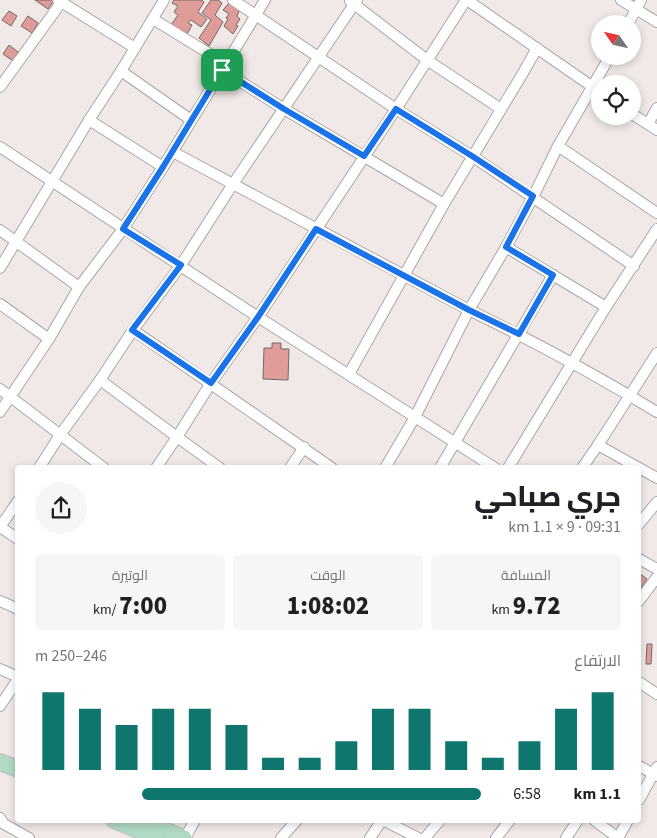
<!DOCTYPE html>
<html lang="ar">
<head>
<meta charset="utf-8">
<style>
  :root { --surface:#fff; --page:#f6f6f6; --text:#202124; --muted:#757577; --accent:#0f766e }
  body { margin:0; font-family:"Source Sans 3",Cairo,sans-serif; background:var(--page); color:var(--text); direction:rtl; height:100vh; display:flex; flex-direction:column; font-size:19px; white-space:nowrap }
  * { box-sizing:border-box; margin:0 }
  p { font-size:16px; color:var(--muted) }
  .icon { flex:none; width:28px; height:28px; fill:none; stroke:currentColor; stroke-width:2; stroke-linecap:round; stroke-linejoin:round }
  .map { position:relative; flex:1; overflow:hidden; direction:ltr }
  .sheet { position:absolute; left:15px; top:465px; width:626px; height:358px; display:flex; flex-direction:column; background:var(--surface); border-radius:5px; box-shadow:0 2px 8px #0003; direction:rtl }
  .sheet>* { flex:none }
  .needle { width:32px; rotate:304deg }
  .controls { position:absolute; left:591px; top:15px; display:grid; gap:10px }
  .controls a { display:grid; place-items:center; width:50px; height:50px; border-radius:50%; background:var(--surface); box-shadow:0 2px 8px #0003; font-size:25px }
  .pin { position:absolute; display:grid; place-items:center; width:42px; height:42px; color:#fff; margin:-21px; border-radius:10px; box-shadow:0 2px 8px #0006 }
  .round { display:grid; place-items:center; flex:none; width:52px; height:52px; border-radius:26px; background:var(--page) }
  .overview { display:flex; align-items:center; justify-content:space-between; height:85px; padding:0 20px }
  h1 { font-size:28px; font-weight:800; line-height:38px }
  .stats { display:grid; grid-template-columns:repeat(3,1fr); gap:8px; height:85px; padding:5px 20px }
  .stats div { display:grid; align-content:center; border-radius:5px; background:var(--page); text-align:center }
  .stats b { font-size:25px; font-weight:800 }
  .stats small { font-size:14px; font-weight:400 }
  .stats p { font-size:14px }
  .chart { height:140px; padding:10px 20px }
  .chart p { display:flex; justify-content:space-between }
  .chart svg { width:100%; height:90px; margin-top:5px; stroke:var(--accent); stroke-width:6 }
  ul { padding:0 20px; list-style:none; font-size:16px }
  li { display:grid; grid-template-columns:80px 60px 1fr; align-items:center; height:38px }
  li i { height:12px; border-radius:6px; background:var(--accent) }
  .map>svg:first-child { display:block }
</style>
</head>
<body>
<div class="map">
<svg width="657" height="838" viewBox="0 0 657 838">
  <rect width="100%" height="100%" fill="#f0e9e8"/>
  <g fill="#e09c99" stroke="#6f6969">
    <path d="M35 0H54L48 9Z"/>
    <path d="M174 0H202L204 2 198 12 207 19 201 27 191 20 188 23 192 25 187 34 171 25 178 15 174 12 178 6 172 3Z"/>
    <path d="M211 0H218L222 3 215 15 223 22 209 46 199 38 211 20 202 13Z"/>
    <path d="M229 3 240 9 237 16 240 19 236 25 238 26 233 34 224 26 228 19 226 18 229 14 223 10Z"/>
    <path d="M9 11 17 16 11 26 2 20Z"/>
    <path d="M28 16 38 23 32 33 21 26Z"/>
    <path d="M9 45 18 52 13 61 3 54Z"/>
    <path d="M272 343H281V349H289L288 380 263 379 264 348H272Z"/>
    <path d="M639 573 647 579 639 590Z"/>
    <path d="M647 644H652L651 664H646Z"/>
  </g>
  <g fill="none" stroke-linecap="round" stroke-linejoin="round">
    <g stroke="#aca5a5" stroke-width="12">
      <g id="minor">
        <path d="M58 0 135 48"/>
        <path d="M233 0 396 109 472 156 634 266"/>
        <path d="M467 0 600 92"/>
        <path d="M621 0 657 22"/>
        <path d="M350 1 427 60 501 109"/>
        <path d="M153 19 226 64"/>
        <path d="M628 24 641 0"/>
        <path d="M222 70 284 109 444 204"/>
        <path d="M121 71 191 120"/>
        <path d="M0 87 63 0"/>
        <path d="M632 114 657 130"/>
        <path d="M89 120 163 167"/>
        <path d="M648 124 657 108"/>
        <path d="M558 146 657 213"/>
        <path d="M0 147 258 317 495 468"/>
        <path d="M173 152 469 310C533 341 596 375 657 412"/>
        <path d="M0 230 79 287"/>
        <path d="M506 247 606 307"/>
        <path d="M0 268 89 120 121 71 164 0"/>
        <path d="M0 304 49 339"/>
        <path d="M133 330 332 468"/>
        <path d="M349 374 444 204 523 73 537 48"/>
        <path d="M100 380 177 437 220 468"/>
        <path d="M0 389 104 468"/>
        <path d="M0 412 49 339 79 287 123 229 163 167 265 0"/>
        <path d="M598 445 639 468"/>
        <path d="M39 468 60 435 100 380 133 330 181 265 233 184 357 0"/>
        <path d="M156 468 177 437 211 383 258 317 396 109 466 0"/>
        <path d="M290 468 304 447"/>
        <path d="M385 468 415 417 469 310 506 247 533 197 558 146 610 56"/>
        <path d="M440 468 553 275"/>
        <path d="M508 468 606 307 657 229"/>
        <path d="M582 468 598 445 657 353"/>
        <path d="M639 468 657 478"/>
        <path d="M639 524 657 502"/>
        <path d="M0 527 18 501"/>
        <path d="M0 527 18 539"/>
        <path d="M639 559 657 569"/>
        <path d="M0 601 18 609"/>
        <path d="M639 601 657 577"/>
        <path d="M0 669 18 677"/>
        <path d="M639 682 657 694"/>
        <path d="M0 706 18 679"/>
        <path d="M639 766 657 776"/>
        <path d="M639 800 657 767"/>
        <path d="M0 818 4 824 29 838"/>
        <path d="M383 820 418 838"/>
        <path d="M594 820 618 838"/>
        <path d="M185 838 195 820"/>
        <path d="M281 838 297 820"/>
        <path d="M370 838 382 820"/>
        <path d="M425 838 440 820"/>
        <path d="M496 838 510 820"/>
        <path d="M566 838 578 820"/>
        <path d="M618 838 628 820"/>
      </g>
    </g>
    <g stroke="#c6c5c5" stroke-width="18">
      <g id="primary">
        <path d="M0 762 18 769"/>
        <path d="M114 820 154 837"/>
        <path d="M141 820 184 838"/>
      </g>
    </g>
    <use href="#minor" stroke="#fff" stroke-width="10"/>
    <use href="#primary" stroke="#b0dac3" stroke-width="15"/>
  </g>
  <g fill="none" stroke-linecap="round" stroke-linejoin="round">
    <g stroke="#fff" stroke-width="10">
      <path id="route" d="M222 70 284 109 364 156 396 109 472 156 533 196 506 247 553 275 519 334 469 310 316 229 258 317 211 383 132 330 181 265 123 229 163 167Z"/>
    </g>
    <use href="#route" stroke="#1a73e8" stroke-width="6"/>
  </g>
</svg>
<div class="controls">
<a><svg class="needle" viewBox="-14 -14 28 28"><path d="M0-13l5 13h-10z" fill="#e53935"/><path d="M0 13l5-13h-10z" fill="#757577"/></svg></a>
<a><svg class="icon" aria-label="locate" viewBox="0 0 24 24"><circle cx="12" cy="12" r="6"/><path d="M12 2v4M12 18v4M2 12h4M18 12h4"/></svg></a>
</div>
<div class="pin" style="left:222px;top:70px;background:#1e9e55"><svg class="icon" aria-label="arrive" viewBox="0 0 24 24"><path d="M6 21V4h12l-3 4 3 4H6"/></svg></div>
<section class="sheet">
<div class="overview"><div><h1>جري صباحي</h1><p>09:31 · 9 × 1.1 km</p></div><a class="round"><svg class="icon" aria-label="share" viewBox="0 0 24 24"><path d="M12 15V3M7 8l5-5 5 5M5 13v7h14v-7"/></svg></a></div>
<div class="stats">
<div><p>المسافة</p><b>9.72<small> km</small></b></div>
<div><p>الوقت</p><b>1:08:02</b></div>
<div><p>الوتيرة</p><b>7:00<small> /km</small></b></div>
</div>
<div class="chart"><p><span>الارتفاع</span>246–250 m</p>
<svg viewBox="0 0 160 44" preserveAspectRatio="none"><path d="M5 44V6M15 44V14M25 44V22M35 44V14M45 44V14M55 44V22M65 44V38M75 44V38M85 44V30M95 44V14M105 44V14M115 44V30M125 44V38M135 44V30M145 44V14M155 44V6"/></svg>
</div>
<ul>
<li><b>1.1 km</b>6:58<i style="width:76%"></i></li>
</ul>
</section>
</div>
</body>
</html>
